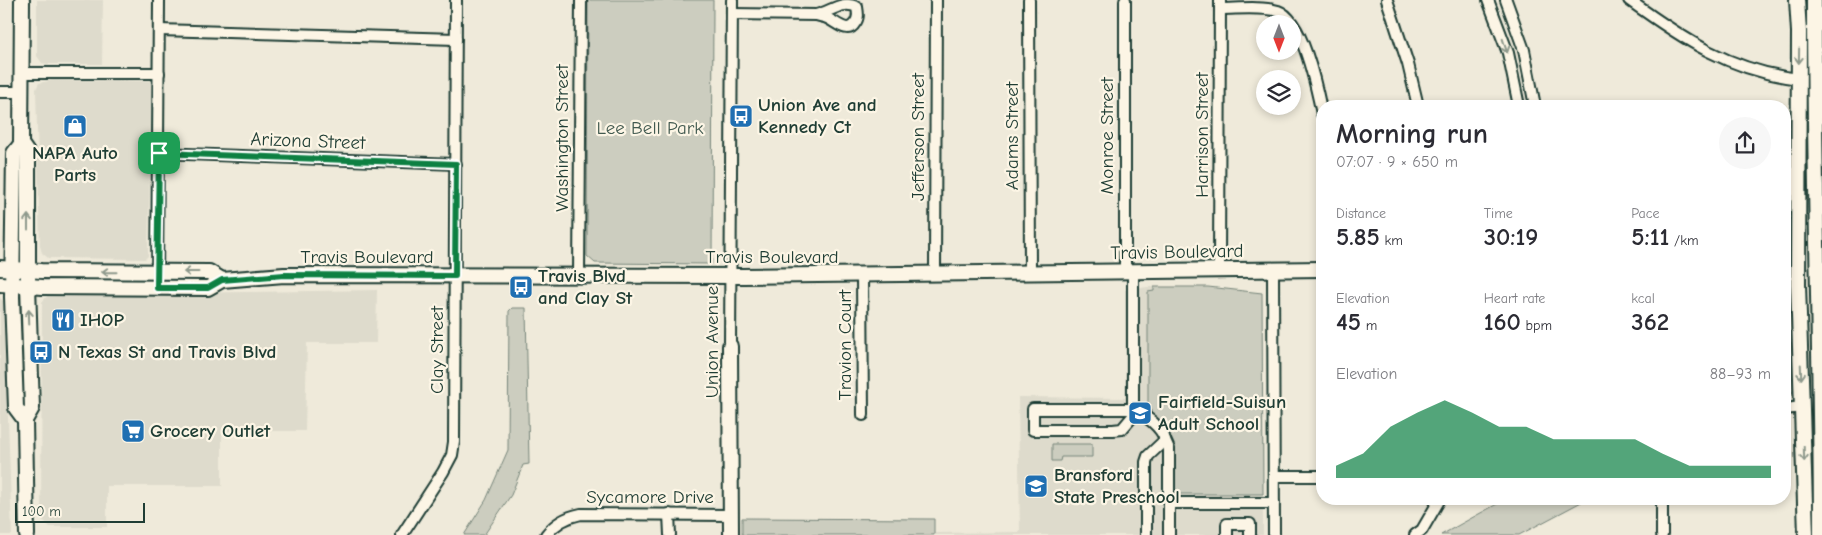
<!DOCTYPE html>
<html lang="en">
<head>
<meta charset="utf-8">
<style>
  :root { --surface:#fff; --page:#f7f7f7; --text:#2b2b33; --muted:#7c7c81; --accent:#0b8043 }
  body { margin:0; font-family:"Comic Neue",sans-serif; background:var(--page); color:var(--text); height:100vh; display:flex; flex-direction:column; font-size:19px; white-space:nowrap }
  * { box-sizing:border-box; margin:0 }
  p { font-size:16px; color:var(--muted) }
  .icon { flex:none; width:28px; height:28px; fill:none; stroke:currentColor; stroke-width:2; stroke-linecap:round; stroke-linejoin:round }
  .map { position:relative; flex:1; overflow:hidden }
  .side { position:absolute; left:1316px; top:100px; width:475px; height:405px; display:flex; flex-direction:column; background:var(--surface); border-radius:20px; box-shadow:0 2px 8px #0003 }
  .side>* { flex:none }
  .needle { width:32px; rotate:180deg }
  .buttons { position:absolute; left:1256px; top:15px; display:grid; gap:10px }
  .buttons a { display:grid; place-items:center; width:45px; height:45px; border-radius:50%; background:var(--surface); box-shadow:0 2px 8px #0003; font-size:25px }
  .scale { position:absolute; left:15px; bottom:12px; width:130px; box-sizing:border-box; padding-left:5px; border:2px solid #1f3d34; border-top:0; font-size:14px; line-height:18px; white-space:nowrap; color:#1f3d34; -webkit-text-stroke:4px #fcf5e5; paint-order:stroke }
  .pin { position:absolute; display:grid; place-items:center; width:42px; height:42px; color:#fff; margin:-21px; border-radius:10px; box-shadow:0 2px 8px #0006 }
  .round { display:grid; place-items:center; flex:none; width:52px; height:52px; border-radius:26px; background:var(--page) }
  .headline { display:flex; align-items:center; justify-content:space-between; height:85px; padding:0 20px }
  h1 { font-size:28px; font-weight:800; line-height:38px }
  .stats { display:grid; grid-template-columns:repeat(3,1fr); gap:8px; height:85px; padding:5px 20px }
  .stats div { display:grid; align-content:center }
  .stats b { font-size:25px; font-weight:800 }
  .stats small { font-size:14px; font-weight:400 }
  .stats p { font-size:14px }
  .chart { height:140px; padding:10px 20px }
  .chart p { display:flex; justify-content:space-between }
  .chart svg { width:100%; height:90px; margin-top:5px; fill:var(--accent); opacity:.7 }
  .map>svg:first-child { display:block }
</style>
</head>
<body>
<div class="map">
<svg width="1822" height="535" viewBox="0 0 1822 535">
  <rect width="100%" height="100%" fill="#efeada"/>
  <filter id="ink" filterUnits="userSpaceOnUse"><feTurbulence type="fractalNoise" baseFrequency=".02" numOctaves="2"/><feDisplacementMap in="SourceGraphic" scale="10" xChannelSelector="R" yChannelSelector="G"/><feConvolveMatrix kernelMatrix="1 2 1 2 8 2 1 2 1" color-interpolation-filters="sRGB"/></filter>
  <g filter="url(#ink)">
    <g fill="#dedbcc">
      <path d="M37 0H103L102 64H47L42 63 37 56Z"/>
      <path d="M53 80 152 81 148 256 145 259 48 258 42 253 40 246 36 89 39 83Z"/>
      <path d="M1148 287H1208L1262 293 1263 535H934V533L1020 532 1018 397 1125 398V290Z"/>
      <path d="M377 290 376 343H307L305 431H222V486H107V527H50L41 518 42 302 48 295Z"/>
      <path d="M0 298 4 302 12 535H0Z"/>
    </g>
    <g fill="#cccdbf" stroke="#76857a">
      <path d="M588 0H713L712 264 595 263 587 256Z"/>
      <path d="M1154 287H1208L1262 293 1263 494H1172L1171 438 1167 430 1151 414V409L1148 406V292L1154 291Z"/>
      <path d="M512 308H526L529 464 523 465 511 495 484 535H464L486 500 508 450 509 311Z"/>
      <path d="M1794 341V389L1791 395 1785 399V346Z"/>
      <path d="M1052 444H1092V457H1061L1060 461H1052Z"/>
      <path d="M1506 499H1587L1519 535H1441Z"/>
      <path d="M742 518 934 519V535H742Z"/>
    </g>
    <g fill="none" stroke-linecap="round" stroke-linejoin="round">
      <g stroke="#1f3d34" stroke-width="14">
        <g id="street">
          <path d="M1029 0 1030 273"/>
          <path d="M1387 0 1408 64 1418 106"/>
          <path d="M1488 0 1508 53 1519 106"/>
          <path d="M1506 0 1524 50 1535 106"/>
          <path d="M1629 0C1683 39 1730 71 1799 79"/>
          <path d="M1220 9C1238 9 1260 6 1278 11 1303 19 1317 90 1322 114"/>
          <path d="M732 14 816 15C820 16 824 17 827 18 836 22 848 35 855 23 859 18 858 13 857 7 841 0 831 12 816 15"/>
          <path d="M159 30 456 39"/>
          <path d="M22 73H159"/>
          <path d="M0 92H22"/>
          <path d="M159 153 456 164"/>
          <path d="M1273 270 1274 535"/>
          <path d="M1219 271 1220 0"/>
          <path d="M1125 272V0"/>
          <path d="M1133 272V409C1145 415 1162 427 1165 440"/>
          <path d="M935 274 936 0"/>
          <path d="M862 275 863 415"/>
          <path d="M579 276 581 0"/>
          <path d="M157 288 159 0"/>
          <path d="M730 346 732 0"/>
          <path d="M1033 409H1133V416L1122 429 1113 430H1033Z"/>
          <path d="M1785 409 1802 407"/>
          <path d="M1274 476H1322"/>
          <path d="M1662 499V535"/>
          <path d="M1169 503H1274"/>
          <path d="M669 514 670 535"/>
          <path d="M402 535 443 472 452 455 454 442 456 0"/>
          <path d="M546 535C555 523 566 517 581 514L731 515"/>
          <path d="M1146 535V462L1148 456 1165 440 1169 449V535"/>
          <path d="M1227 535V524H1250V535"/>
          <path d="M1415 535 1422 530 1440 499"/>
        </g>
      </g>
      <g stroke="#1f3d34" stroke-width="18">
        <g id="secondary">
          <path d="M22 0 21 144 28 154V286L32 408 25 420 27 535"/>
          <path d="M1797 0 1799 32 1798 284 1806 535"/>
          <path d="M1814 0C1814 178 1821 357 1821 535"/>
          <path d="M21 144 14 153 12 297 16 408 25 420"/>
          <path d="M0 268 41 271 209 272 222 280"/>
          <path d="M0 284 43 287 208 288 222 280 284 275 742 276 1322 269"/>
          <path d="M730 346 731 535"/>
        </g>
      </g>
      <use href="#street" stroke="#fcf5e5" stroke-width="10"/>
      <use href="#secondary" stroke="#fcf5e5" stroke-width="14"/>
    </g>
    <defs><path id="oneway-shaft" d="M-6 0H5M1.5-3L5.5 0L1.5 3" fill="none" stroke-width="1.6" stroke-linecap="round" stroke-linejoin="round" transform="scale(1.25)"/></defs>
    <g stroke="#8e998c">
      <use href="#oneway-shaft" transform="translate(1505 46) rotate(72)"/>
      <use href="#oneway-shaft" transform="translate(1799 56) rotate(91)"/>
      <use href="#oneway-shaft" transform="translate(28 222) rotate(-90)"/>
      <use href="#oneway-shaft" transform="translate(109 272) rotate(-179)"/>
      <use href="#oneway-shaft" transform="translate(191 272) rotate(180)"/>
      <use href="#oneway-shaft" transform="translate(29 317) rotate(-92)"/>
      <use href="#oneway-shaft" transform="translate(1801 372) rotate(88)"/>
      <use href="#oneway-shaft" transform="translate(1804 454) rotate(88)"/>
    </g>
  </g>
  <g fill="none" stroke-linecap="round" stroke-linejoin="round" filter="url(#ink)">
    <g stroke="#fff" stroke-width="10">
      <path id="route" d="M159 153 456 164 455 276 284 275 222 280 208 288H157Z"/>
    </g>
    <use href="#route" stroke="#0b8043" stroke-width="6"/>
  </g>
  <defs>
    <g id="bus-square" transform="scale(1.25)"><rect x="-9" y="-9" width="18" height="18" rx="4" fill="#1f6fb2" stroke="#fcf5e5"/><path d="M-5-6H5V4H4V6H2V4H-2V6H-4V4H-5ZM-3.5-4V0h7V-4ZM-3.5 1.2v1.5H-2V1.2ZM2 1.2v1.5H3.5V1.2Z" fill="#fff"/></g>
    <g id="shop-square" transform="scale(1.25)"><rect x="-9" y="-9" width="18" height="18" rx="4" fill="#1f6fb2" stroke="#fcf5e5"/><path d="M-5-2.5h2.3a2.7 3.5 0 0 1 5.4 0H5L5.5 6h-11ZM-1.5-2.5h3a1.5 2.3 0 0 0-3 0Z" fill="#fff"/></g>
    <g id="restaurant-square" transform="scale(1.25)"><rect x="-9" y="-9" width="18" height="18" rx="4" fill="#1f6fb2" stroke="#fcf5e5"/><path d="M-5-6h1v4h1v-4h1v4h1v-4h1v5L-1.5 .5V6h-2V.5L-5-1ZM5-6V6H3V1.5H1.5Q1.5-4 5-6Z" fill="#fff"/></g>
    <g id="school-square" transform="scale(1.25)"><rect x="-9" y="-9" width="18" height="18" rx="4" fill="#1f6fb2" stroke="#fcf5e5"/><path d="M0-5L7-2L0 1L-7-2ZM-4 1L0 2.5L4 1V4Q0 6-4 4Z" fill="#fff"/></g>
    <g id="supermarket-square" transform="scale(1.25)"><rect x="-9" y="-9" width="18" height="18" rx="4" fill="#1f6fb2" stroke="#fcf5e5"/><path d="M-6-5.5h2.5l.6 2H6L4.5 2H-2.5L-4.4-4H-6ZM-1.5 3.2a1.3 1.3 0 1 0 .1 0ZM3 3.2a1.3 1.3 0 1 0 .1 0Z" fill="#fff"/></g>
  </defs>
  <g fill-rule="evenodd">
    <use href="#bus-square" x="741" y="116"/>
    <use href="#shop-square" x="75" y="126"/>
    <use href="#bus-square" x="521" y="287"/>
    <use href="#restaurant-square" x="63" y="320"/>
    <use href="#bus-square" x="41" y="352"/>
    <use href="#school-square" x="1140" y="413"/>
    <use href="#supermarket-square" x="133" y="431"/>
    <use href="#school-square" x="1036" y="486"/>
  </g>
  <g text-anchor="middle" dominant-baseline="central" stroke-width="4.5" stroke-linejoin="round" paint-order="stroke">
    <g font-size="19" font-weight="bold" fill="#1f3d34" stroke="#fcf5e5" text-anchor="start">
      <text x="758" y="105">Union Ave and<tspan x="758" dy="22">Kennedy Ct</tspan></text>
      <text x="75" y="153" text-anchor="middle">NAPA Auto<tspan x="75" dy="22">Parts</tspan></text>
      <text x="538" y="276">Travis Blvd<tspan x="538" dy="22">and Clay St</tspan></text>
      <text x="80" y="320">IHOP</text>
      <text x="58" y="352">N Texas St and Travis Blvd</text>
      <text x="1158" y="402">Fairfield-Suisun<tspan x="1158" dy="22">Adult School</tspan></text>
      <text x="150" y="431">Grocery Outlet</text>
      <text x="1054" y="475">Bransford<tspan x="1054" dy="22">State Preschool</tspan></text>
    </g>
    <g font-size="19" fill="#425a50" stroke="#fcf5e5">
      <text x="650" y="128">Lee Bell Park</text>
    </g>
    <g font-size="19" fill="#1f3d34" stroke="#fcf5e5">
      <text transform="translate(1202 135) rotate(-90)">Harrison Street</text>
      <text transform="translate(1012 136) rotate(-90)">Adams Street</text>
      <text transform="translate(1107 136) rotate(-90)">Monroe Street</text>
      <text transform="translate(918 137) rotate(-90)">Jefferson Street</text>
      <text transform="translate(562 138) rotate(-90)">Washington Street</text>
      <text transform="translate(308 141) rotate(2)">Arizona Street</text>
      <text transform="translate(1177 252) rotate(-1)">Travis Boulevard</text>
      <text x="367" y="257">Travis Boulevard</text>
      <text x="772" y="257">Travis Boulevard</text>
      <text transform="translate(712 342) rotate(-90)">Union Avenue</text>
      <text transform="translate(845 345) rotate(-90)">Travion Court</text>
      <text transform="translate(437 350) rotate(-90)">Clay Street</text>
      <text x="650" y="497">Sycamore Drive</text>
    </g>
  </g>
</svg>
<div class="buttons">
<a><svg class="needle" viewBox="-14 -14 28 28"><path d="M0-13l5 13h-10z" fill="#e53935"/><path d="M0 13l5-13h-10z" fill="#7c7c81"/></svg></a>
<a><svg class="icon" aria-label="layers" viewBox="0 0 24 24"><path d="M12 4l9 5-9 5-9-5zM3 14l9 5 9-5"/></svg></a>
</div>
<div class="scale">100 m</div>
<div class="pin" style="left:159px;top:153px;background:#1e9e55"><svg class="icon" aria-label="arrive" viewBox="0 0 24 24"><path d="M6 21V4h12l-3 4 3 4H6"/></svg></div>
<section class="side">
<div class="headline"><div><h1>Morning run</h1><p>07:07 · 9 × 650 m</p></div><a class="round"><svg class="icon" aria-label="share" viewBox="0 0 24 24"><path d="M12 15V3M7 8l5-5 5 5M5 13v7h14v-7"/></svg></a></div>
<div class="stats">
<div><p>Distance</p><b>5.85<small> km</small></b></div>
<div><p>Time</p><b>30:19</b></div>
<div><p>Pace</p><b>5:11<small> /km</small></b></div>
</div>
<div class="stats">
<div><p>Elevation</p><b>45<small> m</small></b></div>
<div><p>Heart rate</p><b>160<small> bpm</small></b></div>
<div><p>kcal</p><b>362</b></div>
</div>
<div class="chart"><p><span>Elevation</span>88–93 m</p>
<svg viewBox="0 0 160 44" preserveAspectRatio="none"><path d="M0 44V38L10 32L20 19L30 12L40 6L50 12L60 19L70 19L80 25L90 25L100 25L110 25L120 32L130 38L140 38L150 38L160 38V44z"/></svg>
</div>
</section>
</div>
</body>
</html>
